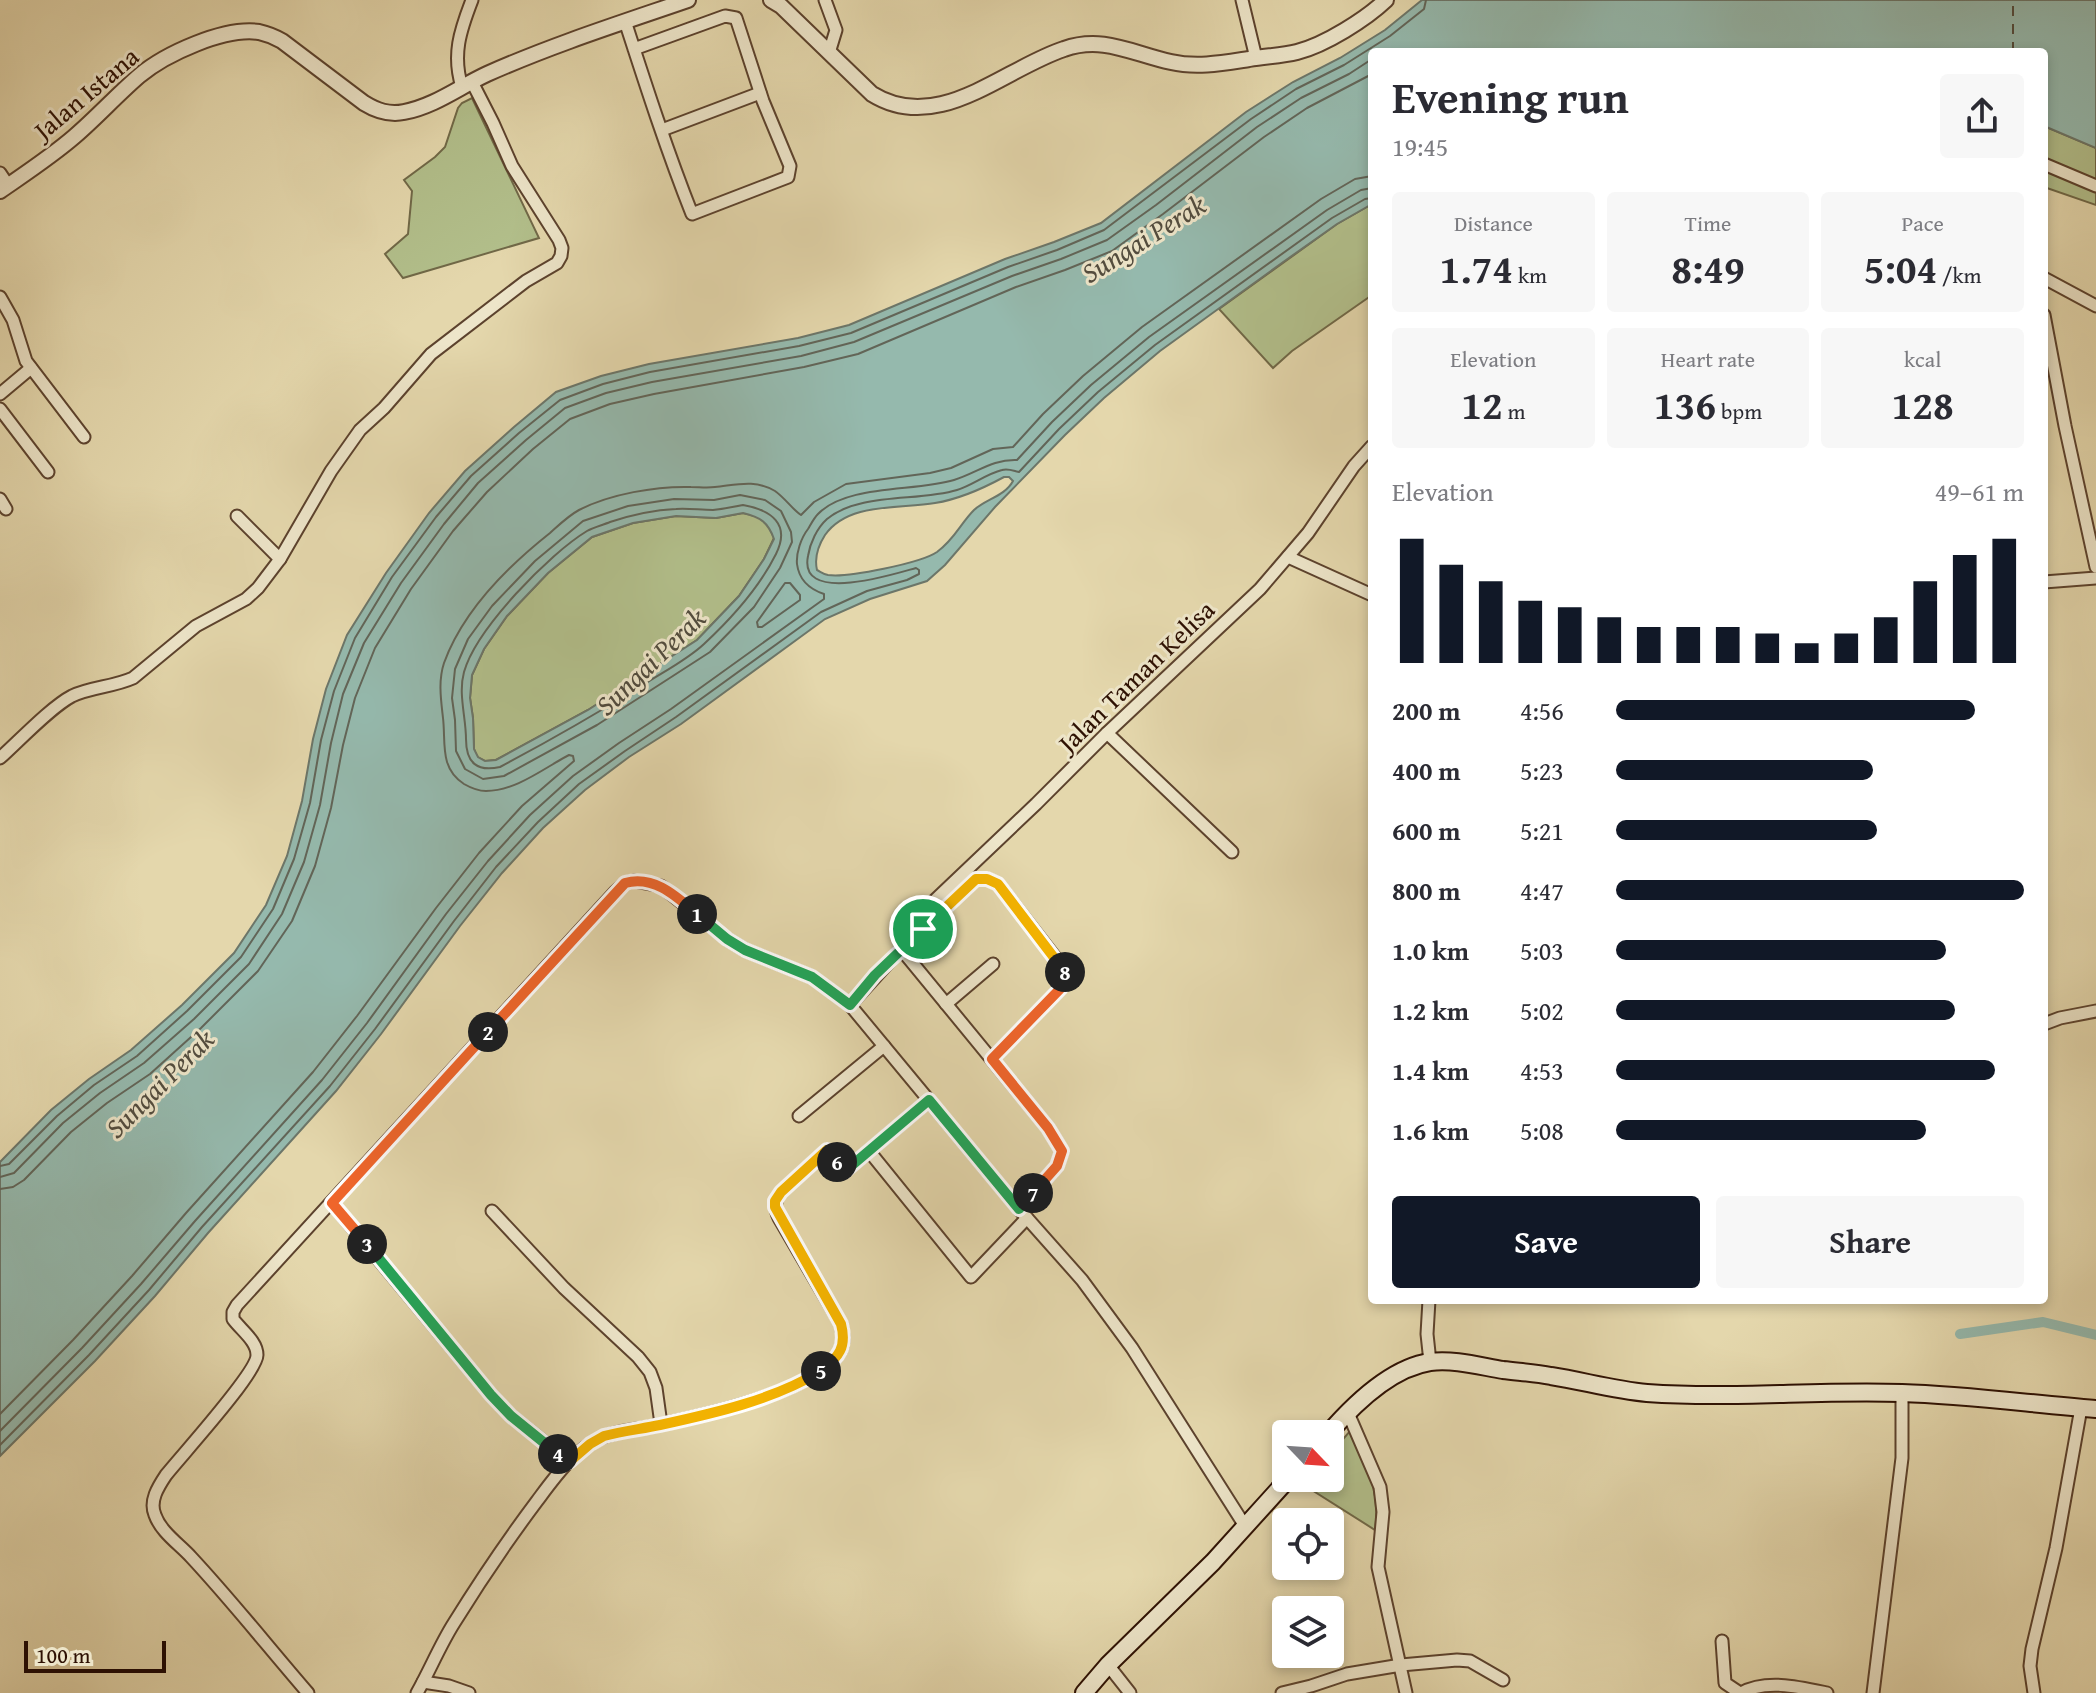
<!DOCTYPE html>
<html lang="en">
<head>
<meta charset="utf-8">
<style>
  :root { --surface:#fff; --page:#f7f7f7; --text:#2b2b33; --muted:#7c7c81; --accent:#111827 }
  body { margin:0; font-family:"Gentium Book Plus",serif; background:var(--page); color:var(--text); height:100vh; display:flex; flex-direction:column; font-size:30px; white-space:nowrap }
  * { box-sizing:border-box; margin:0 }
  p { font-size:26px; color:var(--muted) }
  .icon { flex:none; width:44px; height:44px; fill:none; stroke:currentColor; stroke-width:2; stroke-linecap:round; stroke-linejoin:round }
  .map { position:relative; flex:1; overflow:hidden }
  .details { position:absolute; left:1368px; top:48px; width:680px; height:1256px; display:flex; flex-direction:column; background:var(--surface); border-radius:8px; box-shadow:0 4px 12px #0003 }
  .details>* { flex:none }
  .needle { width:52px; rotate:115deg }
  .tools { position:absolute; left:1272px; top:1420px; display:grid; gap:16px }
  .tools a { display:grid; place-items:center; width:72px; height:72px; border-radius:8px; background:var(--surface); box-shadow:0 4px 12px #0003; font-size:40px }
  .scale { position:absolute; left:24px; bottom:20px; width:142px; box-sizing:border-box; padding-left:8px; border:4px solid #2e1103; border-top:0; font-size:22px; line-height:28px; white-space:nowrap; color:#2e1103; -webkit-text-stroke:6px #ede5c9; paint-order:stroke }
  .pin { position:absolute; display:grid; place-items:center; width:68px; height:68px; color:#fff; margin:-34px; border:4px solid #fff; border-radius:50%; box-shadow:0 2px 8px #0007 }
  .km { position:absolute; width:40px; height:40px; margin:-20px; border-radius:50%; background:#222; color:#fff; font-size:22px; line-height:40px; text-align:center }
  .round { display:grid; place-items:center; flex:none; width:84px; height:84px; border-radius:8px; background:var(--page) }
  .headline { display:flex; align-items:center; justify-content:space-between; height:136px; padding:0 24px }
  h1 { font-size:44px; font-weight:700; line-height:60px }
  .figures { display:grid; grid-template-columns:repeat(3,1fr); gap:12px; height:136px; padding:8px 24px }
  .figures div { display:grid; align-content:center; border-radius:8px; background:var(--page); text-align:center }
  .figures b { font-size:40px; font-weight:700 }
  .figures small { font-size:22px; font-weight:400 }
  .figures p { font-size:22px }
  .chart { height:224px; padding:16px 24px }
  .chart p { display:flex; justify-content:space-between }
  .chart svg { width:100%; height:144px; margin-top:8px; stroke:var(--accent); stroke-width:6 }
  .primary-button { display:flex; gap:16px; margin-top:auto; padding:16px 24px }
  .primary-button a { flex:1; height:92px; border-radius:8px; background:var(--accent); color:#fff; font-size:32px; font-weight:700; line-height:92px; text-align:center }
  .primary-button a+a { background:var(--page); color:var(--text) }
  ul { padding:0 24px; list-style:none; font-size:26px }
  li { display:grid; grid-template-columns:128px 96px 1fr; align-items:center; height:60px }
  li i { height:20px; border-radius:10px; background:var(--accent) }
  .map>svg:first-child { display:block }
</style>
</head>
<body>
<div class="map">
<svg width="2096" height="1693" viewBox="0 0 2096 1693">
  <rect width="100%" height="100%" fill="#e4d7ac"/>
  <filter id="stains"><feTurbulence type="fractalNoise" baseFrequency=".0025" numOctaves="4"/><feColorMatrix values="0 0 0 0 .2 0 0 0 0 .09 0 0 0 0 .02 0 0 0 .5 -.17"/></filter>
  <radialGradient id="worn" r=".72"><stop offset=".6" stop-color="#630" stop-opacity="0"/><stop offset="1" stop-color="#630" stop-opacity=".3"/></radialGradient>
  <g fill="#b2bf8b" stroke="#706847" stroke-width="2">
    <path d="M472 98 539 238 403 278 385 254 408 234 412 191 404 180 435 157 445 147 458 108 462 103Z"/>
    <path d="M2044 126 2096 148V205L2044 187Z"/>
    <path d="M1372 204V295L1292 351 1273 368 1219 309 1337 224Z"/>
    <path d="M743 513C762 517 767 520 774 538L764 559 739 596 697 640 588 710 496 760 485 761 477 757 474 749 473 718 470 698 472 675 484 649 507 616 548 573 592 537 633 523 676 516 716 518Z"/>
    <path d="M1350 1431C1366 1468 1381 1488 1375 1530L1304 1485 1310 1478H1330V1454Z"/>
  </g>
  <path fill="#95b9ad" stroke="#6c7669" stroke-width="2" fill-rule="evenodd" d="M1422 0H2096V148L2044 126V52H1372V204L1337 224 1286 260 1160 351 1104 398 1065 435 995 507 945 565 927 581 870 599 825 619 681 724 629 757 585 790 543 828 502 873 460 926 381 1034 336 1091 208 1233 155 1296 95 1361 0 1456V1162L51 1110 89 1079 131 1050 182 1005 234 953 266 905 287 856 302 801 313 739 326 689 347 635 386 573 429 513 465 471 514 427 556 392 601 376 649 364 798 338 849 325 1005 259 1054 242 1101 223 1246 112 1293 82 1340 58 1385 30ZM1004 477H1009L1013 481C1005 496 986 499 974 510 960 524 955 539 937 552 921 563 847 578 828 575 823 574 821 572 817 570 814 557 818 546 825 535 848 502 899 509 935 503 960 499 982 489 1004 477ZM743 513C760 517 768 522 774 539L764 559 739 596 697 640 588 710 496 760 485 761 478 757 474 749 473 718 470 698 472 675 484 649 507 616 548 573 592 537 633 523 676 516 716 518Z"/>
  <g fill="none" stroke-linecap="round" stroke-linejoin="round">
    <g stroke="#626558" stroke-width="2">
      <path d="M740 495 765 500 781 511 791 532 792 542 780 568 754 607 710 652 597 725 504 776 483 779 465 769 456 751 455 720 452 698 455 669 468 639 492 606 535 561 583 521 628 506 674 499 714 500Z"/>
      <path d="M743 505C771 510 791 524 776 554 759 588 732 618 704 644 687 660 663 672 643 685 596 714 549 741 500 767 477 772 466 763 466 739 466 717 458 694 464 672 476 629 549 554 587 531 594 527 603 525 610 522 631 515 654 510 676 509 688 508 700 510 713 510 723 509 733 507 743 505Z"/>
      <path d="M785 583H790L800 595V600L762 627H758L757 622Z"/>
      <path d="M0 1166 9 1164 57 1116 94 1085 137 1056 187 1011 241 957 273 909 294 859 310 803 321 740 334 691 355 638 392 577 436 517 471 476 519 433 560 400 603 384 650 372 799 346 851 333 1008 267 1057 250 1104 230 1251 119 1296 89 1344 65 1390 36 1424 9 1426 0"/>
      <path d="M0 1177 14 1173 63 1123 100 1093 144 1063 194 1019 249 964 282 914 304 862 320 805 331 743 343 694 364 643 401 583 444 524 478 483 526 440 565 408 606 393 652 382 801 356 854 342 1012 276 1061 259 1107 240 1156 205 1257 127 1301 98 1349 74 1372 59"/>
      <path d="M0 1189 13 1187 24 1180 71 1132 107 1103 150 1074 201 1028 258 971 292 921 315 866 331 808 343 745 355 698 375 648 411 589 453 531 487 492 533 449 570 419 610 404 654 394 804 367 858 354 1016 287 1065 270 1112 251 1163 214 1264 137 1307 108 1372 74"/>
      <path d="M0 1414 73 1340 132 1276 186 1213 313 1072 357 1016 436 908 479 853 522 806 574 761 573 756 569 755C544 768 516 791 486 791 478 791 471 788 464 784 439 768 446 742 443 718 441 700 438 681 444 663 463 611 507 567 550 533 559 525 568 516 579 510 610 494 656 486 691 487 699 487 707 488 715 487 736 485 755 479 775 491 785 498 792 509 801 515L814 502 846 484 930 473 951 468 993 449 1013 447 1043 414 1083 376 1142 327 1321 199 1355 179 1372 176"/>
      <path d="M0 1431 82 1348 141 1284 195 1221 322 1080 367 1023 446 914 488 861 530 815 573 776 619 743 671 709 824 599V594C809 589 799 580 797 564 796 553 801 538 808 529 811 524 814 518 818 514 847 484 915 492 954 480 977 473 992 459 1017 460L1052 422 1091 385 1149 337 1327 210 1361 190 1372 188"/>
      <path d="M0 1445 89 1355 149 1290 202 1227 330 1086 375 1029 454 921 496 867 538 822 579 784 625 751 676 717 821 612 867 591 907 580 919 574V570L916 568C894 574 798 605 808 556 810 543 817 528 827 519 860 492 918 502 957 490 973 485 986 474 1002 470 1008 468 1014 471 1019 472L1059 429 1098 392 1155 345 1332 218 1365 199 1372 198"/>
    </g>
    <path stroke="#95b9ad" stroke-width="10" d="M1960 1334 2043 1322 2096 1335"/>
    <path stroke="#524c3e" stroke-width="2" stroke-dasharray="10 8" stroke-linecap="butt" d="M2013 52V0"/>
    <g stroke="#5c422d" stroke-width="15">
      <g id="minor">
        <path d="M825 0 836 30 829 53"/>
        <path d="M1242 0 1256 58"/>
        <path d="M625 21C646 86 667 151 692 214L788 177 790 166 763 101 736 18 725 16 634 49"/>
        <path d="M462 87C452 55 460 31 472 0"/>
        <path d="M662 130 760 93"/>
        <path d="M2044 164 2096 186"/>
        <path d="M0 173 8 185"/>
        <path d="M2044 278 2096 306"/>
        <path d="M0 297 13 320 26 361 84 437"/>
        <path d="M2044 315 2065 426 2096 567"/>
        <path d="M0 394 31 368"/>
        <path d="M0 409 48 472"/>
        <path d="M0 499 6 509"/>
        <path d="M237 516 280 559"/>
        <path d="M1288 557 1372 595"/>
        <path d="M2044 582 2096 578"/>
        <path d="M1107 733 1232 852"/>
        <path d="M0 758C19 741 51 707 72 696 91 687 113 687 133 678L196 626 246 599 258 588 280 559 331 471 360 430 384 408 431 354 526 281 557 263 561 256 562 248 559 240 512 166 493 123 472 82"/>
        <path d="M923 929 924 918 934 901 1036 804 1107 733 1260 589 1308 533 1354 466 1372 446"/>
        <path d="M901 949 1048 1128 1062 1151 1057 1166 1019 1209"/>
        <path d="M946 1004 993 964"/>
        <path d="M850 1005 901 949 976 879H987L998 884 1065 970 1066 980 1060 989 992 1059"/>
        <path d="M2044 1024 2060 1018 2096 1011"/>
        <path d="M799 1116 884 1046"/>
        <path d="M869 1151 971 1277 1027 1218"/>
        <path d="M332 1203 491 1395 511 1416 569 1462"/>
        <path d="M492 1211 564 1288 638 1357 650 1372 656 1388 661 1424"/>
        <path d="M1429 1300 1427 1334 1430 1362"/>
        <path d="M1348 1413 1380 1487 1383 1512 1378 1567 1406 1693"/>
        <path d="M1722 1641 1725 1683 1740 1693"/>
        <path d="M1108 1665 1130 1693"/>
        <path d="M423 1682 449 1686 469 1693"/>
        <path d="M308 1693C269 1648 232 1601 191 1557 179 1544 161 1532 155 1515 149 1501 158 1487 166 1475 181 1456 257 1373 257 1355 257 1341 241 1330 233 1319V1312L237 1305 615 892 625 883 634 881 661 886 727 939 745 950 812 977 850 1005 1019 1209 1082 1280 1132 1348 1245 1526"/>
        <path d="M417 1693C430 1670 440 1645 454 1623 480 1581 507 1541 537 1501 555 1477 573 1451 601 1438 616 1431 633 1430 649 1427 693 1418 816 1392 839 1353 845 1343 843 1334 841 1324L779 1218C774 1207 774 1202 781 1192L827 1150 844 1172 929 1100"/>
        <path d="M1282 1693 1311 1686 1347 1674 1401 1665 1457 1660 1470 1661 1503 1680"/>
        <path d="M1741 1693C1766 1679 1799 1687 1827 1693"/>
        <path d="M1873 1693 1902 1458V1393"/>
        <path d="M2034 1693 2030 1666 2032 1649 2056 1548 2081 1408"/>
      </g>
    </g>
    <g stroke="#5c422d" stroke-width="18">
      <g id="tertiary">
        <path d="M771 0 781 6 872 94C938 135 1003 69 1064 49 1103 35 1133 54 1171 62 1197 68 1223 63 1249 59 1265 56 1281 56 1297 52 1325 45 1366 19 1386 0"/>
        <path d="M0 191C26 173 52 156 75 136 97 117 117 95 139 76 165 54 224 27 259 32 268 34 275 37 282 41L364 103C377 111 389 115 404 112 435 106 459 87 487 74 552 45 621 23 688 0"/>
      </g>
    </g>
    <g stroke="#2e1103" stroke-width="20">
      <g id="secondary">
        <path d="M1328 1434C1353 1405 1390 1368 1430 1362 1454 1359 1479 1366 1503 1370 1519 1372 1535 1373 1551 1376 1583 1381 1614 1390 1647 1393 1732 1399 1817 1390 1902 1393 1966 1395 2032 1404 2096 1409"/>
        <path d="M1084 1693 1108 1665 1213 1562 1289 1478"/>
      </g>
    </g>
    <use href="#minor" stroke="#ede5c9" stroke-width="11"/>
    <use href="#tertiary" stroke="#ede5c9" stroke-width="14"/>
    <use href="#secondary" stroke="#ede5c9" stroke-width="16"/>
  </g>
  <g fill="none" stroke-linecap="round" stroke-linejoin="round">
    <g stroke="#fff" stroke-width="16">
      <path id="split-1" d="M697 914 727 939 745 950 812 977 850 1005 875 975 923 929"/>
    </g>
    <g stroke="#fff" stroke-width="16">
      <path id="split-2" d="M488 1032 625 883C654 875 676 896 697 914"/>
    </g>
    <g stroke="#fff" stroke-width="16">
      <path id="split-3" d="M367 1244 332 1203 488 1032"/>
    </g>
    <g stroke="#fff" stroke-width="16">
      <path id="split-4" d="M367 1244 491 1395 511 1416 558 1454"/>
    </g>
    <g stroke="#fff" stroke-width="16">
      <path id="split-5" d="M558 1454 569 1462 590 1444 604 1436C623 1431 641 1429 660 1425 715 1413 773 1400 821 1371"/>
    </g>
    <g stroke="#fff" stroke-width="16">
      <path id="split-6" d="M821 1371C839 1357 847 1347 841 1324L775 1207V1201L781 1192 827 1150 837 1162"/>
    </g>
    <g stroke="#fff" stroke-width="16">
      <path id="split-7" d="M837 1162 844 1172 929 1100 1019 1209 1033 1193"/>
    </g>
    <g stroke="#fff" stroke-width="16">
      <path id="split-8" d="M1033 1193 1057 1166 1062 1151 1048 1128 992 1059 1060 989 1066 980 1065 972"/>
    </g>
    <g stroke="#fff" stroke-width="16">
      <path id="split-9" d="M923 929 976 879H987L998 884 1065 972"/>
    </g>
    <use href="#split-1" stroke="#22a559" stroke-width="10"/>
    <use href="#split-2" stroke="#f0652b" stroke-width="10"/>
    <use href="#split-3" stroke="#f0652b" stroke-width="10"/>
    <use href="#split-4" stroke="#22a559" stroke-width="10"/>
    <use href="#split-5" stroke="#f5b400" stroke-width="10"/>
    <use href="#split-6" stroke="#f5b400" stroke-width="10"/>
    <use href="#split-7" stroke="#22a559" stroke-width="10"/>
    <use href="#split-8" stroke="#f0652b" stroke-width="10"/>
    <use href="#split-9" stroke="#f5b400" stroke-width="10"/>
  </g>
  <g text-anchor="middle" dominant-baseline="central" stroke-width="6" stroke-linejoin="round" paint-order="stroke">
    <g font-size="26" fill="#2e1103" stroke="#ede5c9">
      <text transform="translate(86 93) rotate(-40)">Jalan Istana</text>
      <text transform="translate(1136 676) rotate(-44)">Jalan Taman Kelisa</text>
    </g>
    <g font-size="28" font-style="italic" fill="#524c3e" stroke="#ede5c9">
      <text transform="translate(1143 238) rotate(-32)">Sungai Perak</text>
      <text transform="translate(650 661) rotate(-44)">Sungai Perak</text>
      <text transform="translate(159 1083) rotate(-45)">Sungai Perak</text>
    </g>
  </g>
  <rect width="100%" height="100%" filter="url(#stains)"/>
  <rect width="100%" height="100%" fill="url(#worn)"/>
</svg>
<div class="tools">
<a><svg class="needle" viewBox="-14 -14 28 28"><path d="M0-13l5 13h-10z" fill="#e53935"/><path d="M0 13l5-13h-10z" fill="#7c7c81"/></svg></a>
<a><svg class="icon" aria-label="locate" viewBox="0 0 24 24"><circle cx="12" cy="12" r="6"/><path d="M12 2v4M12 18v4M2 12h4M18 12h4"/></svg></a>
<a><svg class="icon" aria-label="layers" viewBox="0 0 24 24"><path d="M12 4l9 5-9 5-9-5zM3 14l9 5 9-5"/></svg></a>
</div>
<div class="scale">100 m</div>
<div class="pin" style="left:923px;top:929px;background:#1e9e55"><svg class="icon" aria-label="arrive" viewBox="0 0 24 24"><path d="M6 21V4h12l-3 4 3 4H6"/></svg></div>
<b class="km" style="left:697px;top:914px">1</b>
<b class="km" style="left:488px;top:1032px">2</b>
<b class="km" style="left:367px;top:1244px">3</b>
<b class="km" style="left:558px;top:1454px">4</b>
<b class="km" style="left:821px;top:1371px">5</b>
<b class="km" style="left:837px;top:1162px">6</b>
<b class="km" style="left:1033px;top:1193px">7</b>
<b class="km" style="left:1065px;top:972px">8</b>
<section class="details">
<div class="headline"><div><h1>Evening run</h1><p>19:45</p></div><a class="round"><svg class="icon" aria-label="share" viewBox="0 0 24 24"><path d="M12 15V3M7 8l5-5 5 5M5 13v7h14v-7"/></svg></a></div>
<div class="figures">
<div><p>Distance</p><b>1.74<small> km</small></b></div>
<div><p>Time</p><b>8:49</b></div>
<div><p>Pace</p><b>5:04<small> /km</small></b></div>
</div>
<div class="figures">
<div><p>Elevation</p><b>12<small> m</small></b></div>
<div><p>Heart rate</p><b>136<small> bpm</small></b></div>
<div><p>kcal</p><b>128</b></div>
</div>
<div class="chart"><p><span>Elevation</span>49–61 m</p>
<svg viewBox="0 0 160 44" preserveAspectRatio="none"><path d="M5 44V6M15 44V14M25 44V19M35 44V25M45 44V27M55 44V30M65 44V33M75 44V33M85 44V33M95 44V35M105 44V38M115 44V35M125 44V30M135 44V19M145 44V11M155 44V6"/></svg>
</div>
<ul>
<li><b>200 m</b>4:56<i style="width:88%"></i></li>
<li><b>400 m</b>5:23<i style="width:63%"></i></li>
<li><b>600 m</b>5:21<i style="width:64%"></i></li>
<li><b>800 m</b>4:47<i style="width:100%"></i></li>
<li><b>1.0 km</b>5:03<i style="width:81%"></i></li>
<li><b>1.2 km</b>5:02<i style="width:83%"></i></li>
<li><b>1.4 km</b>4:53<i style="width:93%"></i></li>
<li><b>1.6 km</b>5:08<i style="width:76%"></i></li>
</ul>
<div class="primary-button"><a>Save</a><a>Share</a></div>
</section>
</div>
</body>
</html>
